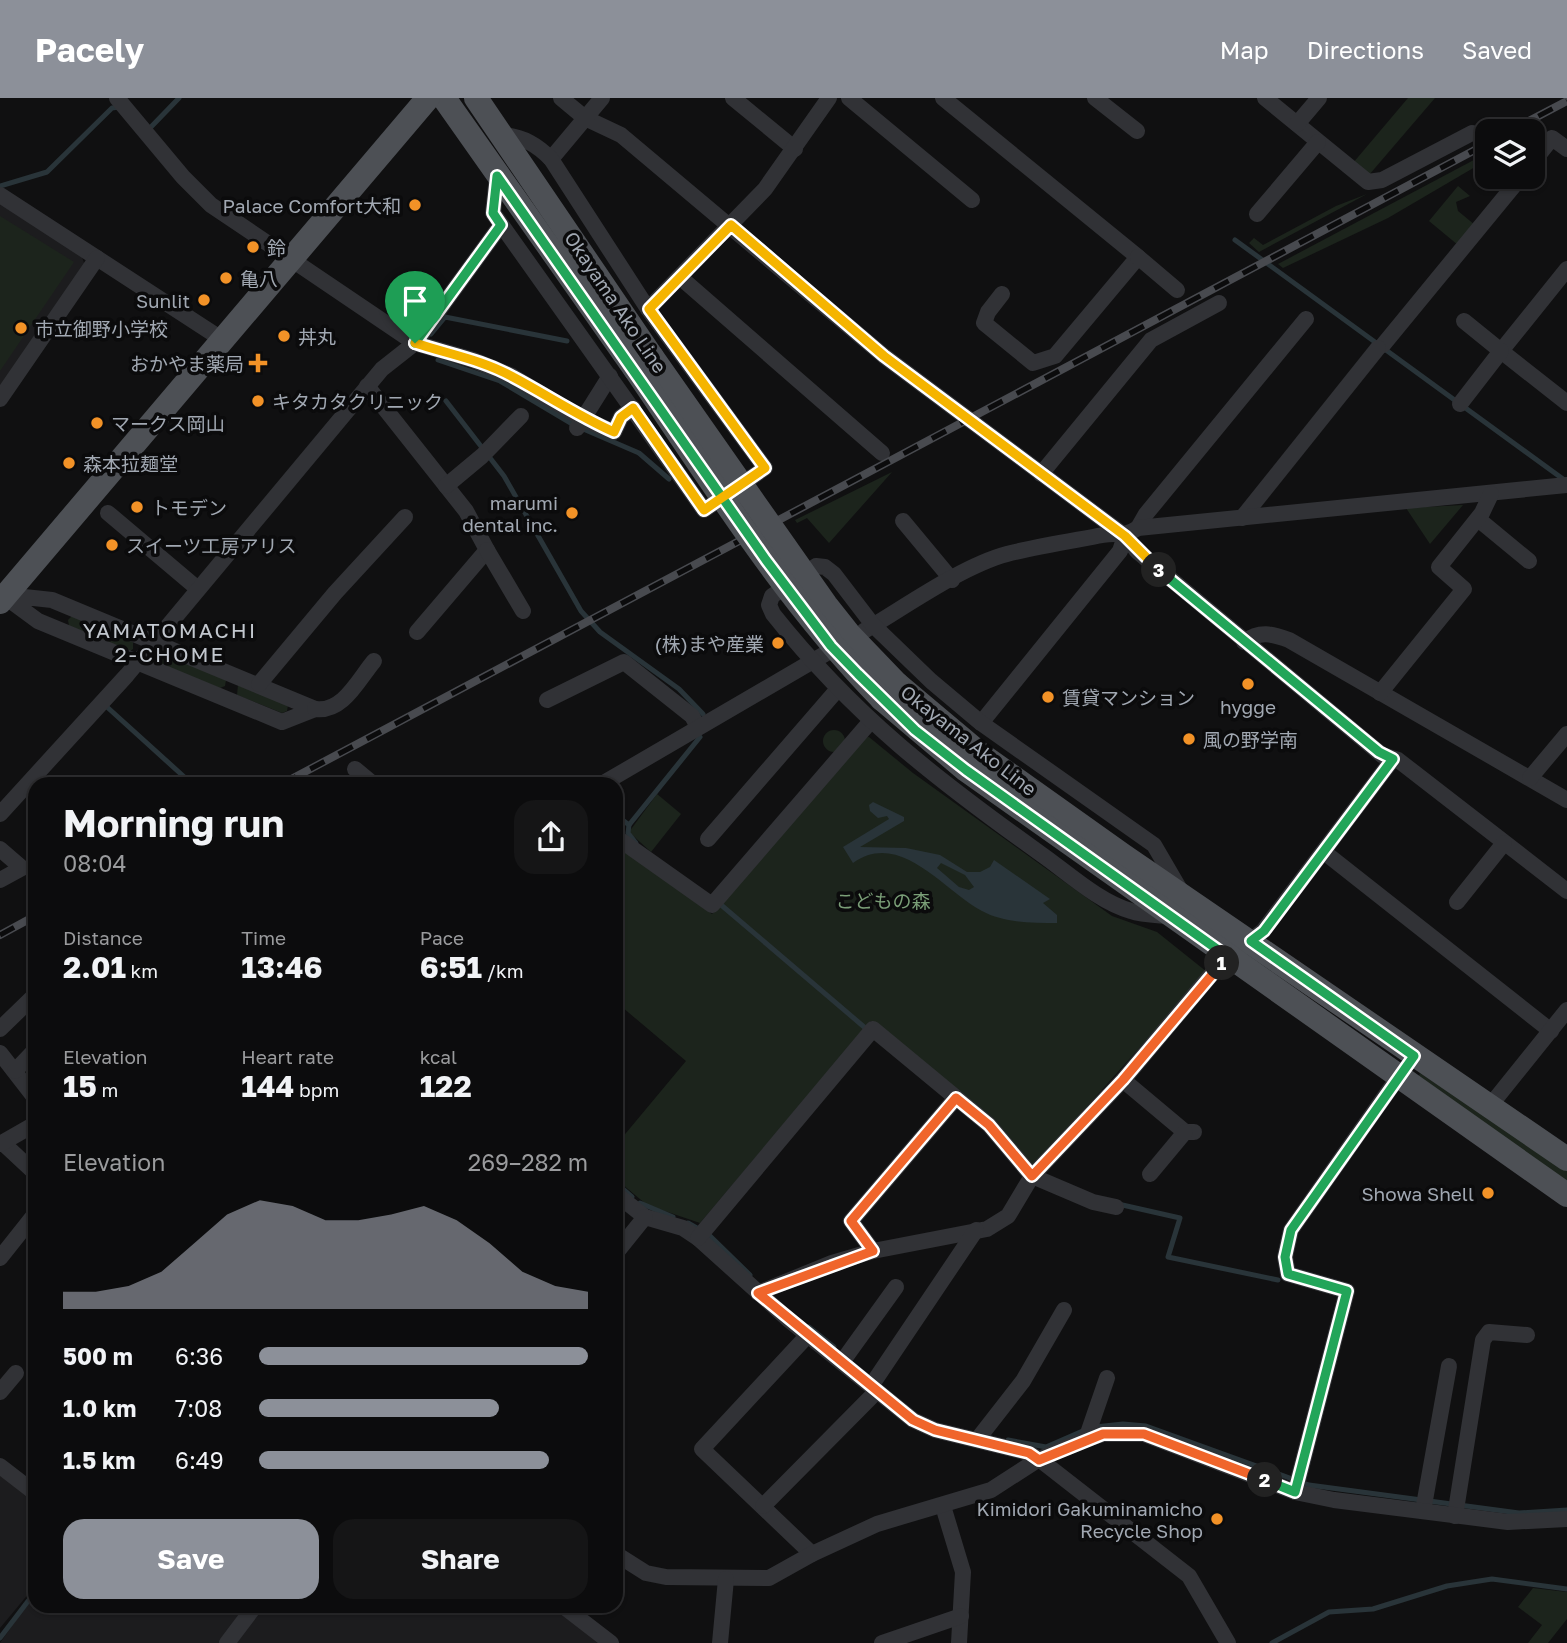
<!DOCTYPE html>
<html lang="en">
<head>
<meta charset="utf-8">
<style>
  :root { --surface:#0c0c0d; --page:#151516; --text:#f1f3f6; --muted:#9a9b9d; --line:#2c2c2e; --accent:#8c9099 }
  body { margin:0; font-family:"Golos Text","Noto Sans JP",sans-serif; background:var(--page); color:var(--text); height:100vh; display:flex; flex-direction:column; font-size:26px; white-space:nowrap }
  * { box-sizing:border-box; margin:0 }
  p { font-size:23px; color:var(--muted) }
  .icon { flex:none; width:38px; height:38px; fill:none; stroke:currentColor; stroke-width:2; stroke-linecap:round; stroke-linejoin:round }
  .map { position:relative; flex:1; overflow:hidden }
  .panel { position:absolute; left:28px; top:679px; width:595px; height:836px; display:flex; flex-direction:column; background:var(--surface); border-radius:21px; box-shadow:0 2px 5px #0004,0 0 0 2px var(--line) }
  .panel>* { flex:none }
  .fabs { position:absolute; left:1475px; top:21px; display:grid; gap:14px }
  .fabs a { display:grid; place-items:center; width:70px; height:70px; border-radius:14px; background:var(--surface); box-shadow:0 2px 5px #0004,0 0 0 2px var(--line); font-size:35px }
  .pin { position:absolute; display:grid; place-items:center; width:60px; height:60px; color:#fff; margin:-72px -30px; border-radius:50% 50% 50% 0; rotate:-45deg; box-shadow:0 0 7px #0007 }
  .pin .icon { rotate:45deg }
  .km { position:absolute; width:35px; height:35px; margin:-18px; border-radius:50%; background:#222; color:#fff; font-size:19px; line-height:35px; text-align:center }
  .round { display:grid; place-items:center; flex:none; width:74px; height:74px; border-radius:21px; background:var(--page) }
  .overview { display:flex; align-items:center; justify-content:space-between; height:119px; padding:0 35px }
  h1 { font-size:38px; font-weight:700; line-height:52px }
  .figures { display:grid; grid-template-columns:repeat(3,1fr); gap:10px; height:119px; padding:7px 35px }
  .figures div { display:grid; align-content:center }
  .figures b { font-size:30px; font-weight:700 }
  .figures small { font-size:19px; font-weight:400 }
  .figures p { font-size:19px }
  .chart { height:196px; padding:14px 35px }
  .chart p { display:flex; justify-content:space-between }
  .chart svg { width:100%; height:126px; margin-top:7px; fill:var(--accent); opacity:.7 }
  .primary-button { display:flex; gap:14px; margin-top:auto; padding:14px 35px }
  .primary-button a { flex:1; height:80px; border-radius:21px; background:var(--accent); color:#fff; font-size:28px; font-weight:700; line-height:80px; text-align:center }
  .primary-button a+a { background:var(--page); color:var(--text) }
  ul { padding:0 35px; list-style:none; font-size:23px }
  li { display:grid; grid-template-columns:112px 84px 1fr; align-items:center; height:52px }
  li i { height:18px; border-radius:9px; background:var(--accent) }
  header { display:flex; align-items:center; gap:42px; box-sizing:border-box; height:98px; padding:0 35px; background:var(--accent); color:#fff }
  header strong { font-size:33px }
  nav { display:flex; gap:38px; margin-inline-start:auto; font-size:24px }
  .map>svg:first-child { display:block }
</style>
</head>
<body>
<header>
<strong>Pacely</strong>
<nav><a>Map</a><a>Directions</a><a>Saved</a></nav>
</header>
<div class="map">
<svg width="1567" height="1545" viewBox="0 0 1567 1545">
  <rect width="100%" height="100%" fill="#101011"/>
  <g fill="#1c1c1e">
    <path d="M0 103 81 156 85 168 0 292Z"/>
    <path d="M0 1375 35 1402V1488L0 1530Z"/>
    <path d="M35 1495V1508L553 1509 601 1545H0Z"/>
  </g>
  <g fill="#1c241c">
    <path d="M1408 0H1435L1369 77 1353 65Z"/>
    <path d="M1487 55V62L1388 120 1283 170 1278 166Z"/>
    <path d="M1458 88 1470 98 1456 104 1458 113 1475 127 1458 147 1429 123Z"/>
    <path d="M1367 96 1259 154 1249 145 1254 140 1263 147 1336 108Z"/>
    <path d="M0 118 74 164 0 273Z"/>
    <path d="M892 374 829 445 807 420 797 425 795 422Z"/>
    <path d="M1463 407 1430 446 1406 410Z"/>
    <path d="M72 518 133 544V551L130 553 69 528 68 522Z"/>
    <path d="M164 556 226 582 225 588 220 590 163 568 159 563Z"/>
    <path d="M238 587 288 607 287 613 282 615 237 597Z"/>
    <circle cx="834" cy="643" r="11"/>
    <path d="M869 639 913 675 1112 818 1157 834 1207 874 1035 1067H1029L994 1027 871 923 700 1125 647 1107 616 1081V1047L686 963 616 904V746L712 816 862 640Z"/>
    <path d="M657 696 681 716 651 754 629 734Z"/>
    <path d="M1420 975 1567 1071V1085L1419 978Z"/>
    <path d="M1533 1490 1567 1494V1521L1548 1545H1528L1542 1527 1518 1509Z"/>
  </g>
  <path fill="#293439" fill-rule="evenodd" d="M873 704 904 719V723L860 749 906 750 940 757 967 774H980L990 769 994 762 1050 801 1043 805 1057 817V825C1033 825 1004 825 982 813 944 793 900 731 853 765L843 749 889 721 887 718 878 720 870 713 869 707ZM941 765 965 777 974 789 969 792 959 789 937 770Z"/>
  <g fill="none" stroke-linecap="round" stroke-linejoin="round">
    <g stroke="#293439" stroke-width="5">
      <path d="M150 30 179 0"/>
      <path d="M0 88 47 74 112 10 119 9"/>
      <path d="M1235 142 1563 381"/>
      <path d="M431 236 445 219 567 243"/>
      <path d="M438 262 500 283 574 327 639 355 669 381"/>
      <path d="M446 303 504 378 581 513 600 534 679 591 703 616"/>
      <path d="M107 609 192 686"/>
      <path d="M202 686 207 684 209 686"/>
      <path d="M616 717 629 727 700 639"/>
      <path d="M629 727 628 735 636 745"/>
      <path d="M720 806 870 934"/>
      <path d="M616 1085 632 1099"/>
      <path d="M640 1105 673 1119"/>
      <path d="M1118 1106 1180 1120 1168 1159 1278 1182"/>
      <path d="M688 1125 709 1137 750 1177"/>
      <path d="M809 1229 834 1249"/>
      <path d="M1095 1329 1123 1326 1146 1328 1309 1387 1519 1415 1567 1412"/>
      <path d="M1008 1342 1046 1349 1085 1332"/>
      <path d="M0 1540 35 1494"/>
      <path d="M1272 1545 1329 1514 1373 1511 1447 1488 1492 1481 1567 1491"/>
    </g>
    <g stroke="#313236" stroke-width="16">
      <path d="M117 0 183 79 211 107 415 245 473 262 512 278 583 321 610 278"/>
      <path d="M561 0 585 20 621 37 884 258 1125 438 1137 453 1382 657 1398 662 1567 793"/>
      <path d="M733 0 795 51"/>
      <path d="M849 0 972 102"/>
      <path d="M943 0 1138 159 1055 258 1033 265 984 225 988 214 1002 196"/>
      <path d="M1095 0 1137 33"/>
      <path d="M1265 0 1368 84 1382 82 1472 35"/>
      <path d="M1297 26 1319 0"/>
      <path d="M551 61 602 0"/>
      <path d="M1533 64 1552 40 1567 51"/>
      <path d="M497 78 493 115 704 412 765 370 648 211 551 61C537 47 524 39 503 37"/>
      <path d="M0 97 223 242"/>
      <path d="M1257 116 1318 44"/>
      <path d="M1138 159 1177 192"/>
      <path d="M1567 171 1501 253 1567 305"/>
      <path d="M681 180 882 355"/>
      <path d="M648 211 765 91 829 0"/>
      <path d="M1383 247 1521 79"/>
      <path d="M367 288 466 413 487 452 417 534"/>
      <path d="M0 301 97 160"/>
      <path d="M1460 306 1501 253 1464 223"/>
      <path d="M577 330 583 321 614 334 621 319 633 310"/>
      <path d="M1041 376 1151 242 1219 205"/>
      <path d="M446 388 482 358 521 318"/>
      <path d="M108 415 198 491"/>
      <path d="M1242 420 1378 250"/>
      <path d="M1478 421 1529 463"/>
      <path d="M903 423 952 482"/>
      <path d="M1138 430 1146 416 1306 221"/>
      <path d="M487 452 523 513"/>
      <path d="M0 495 38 523 282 624 315 611 52 502 6 497"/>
      <path d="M864 533C905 509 962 468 1007 456 1038 448 1071 443 1103 437 1119 434 1122 440 1138 430L1567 387"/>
      <path d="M1244 544C1260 532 1272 536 1289 542L1567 702"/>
      <path d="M259 586 335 495 405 419"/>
      <path d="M1380 595 1464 491 1439 469 1482 415 1491 396"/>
      <path d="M547 602 624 564 692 618 698 629"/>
      <path d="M315 611C343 615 358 582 374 563"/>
      <path d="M981 625 1120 453 1125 438"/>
      <path d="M355 671 373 686"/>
      <path d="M1530 680 1567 636"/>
      <path d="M602 686 842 546"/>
      <path d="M0 716 127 577 382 271 415 245 501 127"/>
      <path d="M616 739 712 807 870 624"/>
      <path d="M708 741 837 592"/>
      <path d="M0 751 22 770 0 782"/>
      <path d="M1324 754 1551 933"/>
      <path d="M1457 804 1504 745"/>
      <path d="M1168 818C1156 817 1142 817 1131 813 1099 804 1068 775 1041 756 936 681 854 618 773 516L769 507 772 498 816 468 825 469 834 476 873 527 931 583 981 625 1154 747 1182 795"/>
      <path d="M0 931 35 897"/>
      <path d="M0 955 35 1000"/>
      <path d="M15 973 35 952"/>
      <path d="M1123 982 1185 1034H1194"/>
      <path d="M1489 1009 1567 912"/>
      <path d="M3 1045 35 1075"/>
      <path d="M0 1046 35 1026"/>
      <path d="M1150 1076 1185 1034"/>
      <path d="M616 1096 645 1119 683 1130 698 1140 789 1222 913 1322 935 1332 1029 1355 1039 1361 1189 1478 1228 1545"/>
      <path d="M698 1140 873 931 989 1027 1032 1078 1093 1104 1116 1109"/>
      <path d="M873 1153 851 1123 956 1000"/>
      <path d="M616 1155 645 1119"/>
      <path d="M0 1160 35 1116"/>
      <path d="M758 1195 832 1165 873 1153 987 1131 1008 1118 1032 1078 1123 982 1216 871 1263 833 1393 661"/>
      <path d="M808 1237 702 1351 812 1456"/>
      <path d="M842 1264 896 1189"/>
      <path d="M871 1288 976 1132"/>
      <path d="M0 1294 16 1275"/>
      <path d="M1086 1341 1107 1280"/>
      <path d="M977 1342 1023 1283 1064 1212"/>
      <path d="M0 1368 35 1395"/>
      <path d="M1295 1394 1347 1193 1288 1176 1285 1159 1291 1132 1404 971"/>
      <path d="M763 1408 877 1293"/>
      <path d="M943 1408 963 1474 959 1545"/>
      <path d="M1423 1413 1449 1268"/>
      <path d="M1455 1418 1483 1242 1489 1234 1527 1237"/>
      <path d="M616 1456 646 1475 666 1479 769 1480 812 1456 877 1426 991 1392 1039 1361 1086 1341 1103 1336H1144L1295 1394 1334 1402 1508 1424 1567 1421"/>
      <path d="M563 1508 611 1545"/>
      <path d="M227 1545 255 1508"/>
      <path d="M720 1545 726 1481"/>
      <path d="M882 1545 961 1518"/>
    </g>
    <g stroke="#4d5055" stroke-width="24">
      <path d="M444 0 635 271"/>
      <path d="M476 0 652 259"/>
      <path d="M0 504 428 0"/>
      <path d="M897 586 979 655 1124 758 1567 1061"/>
      <path d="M882 601 966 672 1567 1097"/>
    </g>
    <g stroke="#484a4f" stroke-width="8">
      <g id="rail">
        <path d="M1510 33 1567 3"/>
        <path d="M282 686 1488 45"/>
        <path d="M0 837 35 818"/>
      </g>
    </g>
    <use href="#rail" stroke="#0b0b0c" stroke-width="5" stroke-dasharray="16" stroke-linecap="butt"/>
    <g stroke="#4d5055" stroke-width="24">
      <path d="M652 259 826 507 849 536 897 586"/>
      <path d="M635 271C712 384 786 503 882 601"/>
    </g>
  </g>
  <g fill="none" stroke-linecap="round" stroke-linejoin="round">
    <g stroke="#fff" stroke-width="14">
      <path id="split-1" d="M415 245 501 127 493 115 497 78 766 462 831 548 858 576 915 632 966 672 1228 859 1222 865"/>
    </g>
    <g stroke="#fff" stroke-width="14">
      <path id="split-2" d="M1222 865 1123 982 1032 1078 989 1027 956 1000 851 1123 873 1153 758 1195 913 1322 935 1332 1029 1355 1039 1362 1103 1336H1144L1265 1382"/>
    </g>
    <g stroke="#fff" stroke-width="14">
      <path id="split-3" d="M1159 472 1379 654 1393 661 1264 833 1251 843 1414 958 1291 1132 1285 1159 1288 1176 1347 1193 1295 1394 1265 1382"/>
    </g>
    <g stroke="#fff" stroke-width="14">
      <path id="split-4" d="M415 245C448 256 483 262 513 279 547 297 578 318 614 334L621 319 633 310 704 412 765 370 649 211 731 127 884 258 1125 438 1159 472"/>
    </g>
    <use href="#split-1" stroke="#22a559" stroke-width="9"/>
    <use href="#split-2" stroke="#f0652b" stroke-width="9"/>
    <use href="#split-3" stroke="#22a559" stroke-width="9"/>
    <use href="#split-4" stroke="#f5b400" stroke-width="9"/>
  </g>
  <g fill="#f29227" stroke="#0b0b0c" stroke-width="2.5">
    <circle cx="415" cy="107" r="7"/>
    <circle cx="253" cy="149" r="7"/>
    <circle cx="226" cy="180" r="7"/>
    <circle cx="204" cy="202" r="7"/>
    <circle cx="21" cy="230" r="7"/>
    <circle cx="284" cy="238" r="7"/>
    <path d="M254.5 254.5h7v7h7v7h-7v7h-7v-7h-7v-7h7z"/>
    <circle cx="258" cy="303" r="7"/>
    <circle cx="97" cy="325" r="7"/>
    <circle cx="69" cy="365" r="7"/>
    <circle cx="137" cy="409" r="7"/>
    <circle cx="572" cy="415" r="7"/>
    <circle cx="112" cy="447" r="7"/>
    <circle cx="778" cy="545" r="7"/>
    <circle cx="1248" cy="586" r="7"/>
    <circle cx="1048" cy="599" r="7"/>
    <circle cx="1189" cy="641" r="7"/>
    <circle cx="1488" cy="1095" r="7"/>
    <circle cx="1217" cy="1421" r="7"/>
  </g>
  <g text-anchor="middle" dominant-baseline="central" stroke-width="7" stroke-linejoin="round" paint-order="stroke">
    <g font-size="19" fill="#a1a8b2" stroke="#0b0b0c" text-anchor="start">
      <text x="401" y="107" text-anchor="end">Palace Comfort大和</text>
      <text x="267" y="149">鈴</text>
      <text x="240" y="180">亀八</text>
      <text x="190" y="202" text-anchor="end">Sunlit</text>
      <text x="35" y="230">市立御野小学校</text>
      <text x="298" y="238">丼丸</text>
      <text x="244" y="265" text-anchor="end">おかやま薬局</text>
      <text x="272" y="303">キタカタクリニック</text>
      <text x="111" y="325">マークス岡山</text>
      <text x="83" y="365">森本拉麺堂</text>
      <text x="558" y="404" text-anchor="end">marumi<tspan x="558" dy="22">dental inc.</tspan></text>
      <text x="151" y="409">トモデン</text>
      <text x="126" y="447">スイーツ工房アリス</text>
      <text x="764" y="545" text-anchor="end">(株)まや産業</text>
      <text x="1062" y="599">賃貸マンション</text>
      <text x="1248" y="608" text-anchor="middle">hygge</text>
      <text x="1203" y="641">風の野学南</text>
      <text x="1474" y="1095" text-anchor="end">Showa Shell</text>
      <text x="1203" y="1410" text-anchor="end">Kimidori Gakuminamicho<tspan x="1203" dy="22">Recycle Shop</tspan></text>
    </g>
    <g font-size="19" fill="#a1a8b2" stroke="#0b0b0c">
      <text transform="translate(616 204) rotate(56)">Okayama Ako Line</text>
      <text transform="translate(969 642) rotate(38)">Okayama Ako Line</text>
    </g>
    <g font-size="19" fill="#7a9e77" stroke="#0b0b0c">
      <text x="883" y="802">こどもの森</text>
    </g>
    <g font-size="21" letter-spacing="2" fill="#c2c7ce" stroke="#0b0b0c">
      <text x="170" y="532">YAMATOMACHI<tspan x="170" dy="24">2-CHOME</tspan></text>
    </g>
  </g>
</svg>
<div class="fabs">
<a><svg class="icon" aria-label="layers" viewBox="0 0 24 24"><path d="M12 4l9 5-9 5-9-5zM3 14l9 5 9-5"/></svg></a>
</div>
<div class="pin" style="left:415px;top:245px;background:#1e9e55"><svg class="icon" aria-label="arrive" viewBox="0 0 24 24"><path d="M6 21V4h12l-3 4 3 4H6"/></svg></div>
<b class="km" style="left:1222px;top:865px">1</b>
<b class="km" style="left:1265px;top:1382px">2</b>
<b class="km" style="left:1159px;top:472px">3</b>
<section class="panel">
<div class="overview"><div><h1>Morning run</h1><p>08:04</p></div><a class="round"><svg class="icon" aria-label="share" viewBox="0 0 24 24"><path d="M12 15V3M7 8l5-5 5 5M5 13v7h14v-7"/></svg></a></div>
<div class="figures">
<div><p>Distance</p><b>2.01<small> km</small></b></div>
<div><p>Time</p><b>13:46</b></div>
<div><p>Pace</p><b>6:51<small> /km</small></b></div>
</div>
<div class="figures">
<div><p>Elevation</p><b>15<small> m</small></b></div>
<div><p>Heart rate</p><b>144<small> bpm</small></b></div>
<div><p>kcal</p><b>122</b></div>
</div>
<div class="chart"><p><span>Elevation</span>269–282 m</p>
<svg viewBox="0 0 160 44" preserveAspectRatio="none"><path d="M0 44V38L10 38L20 36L30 31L40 21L50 11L60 6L70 8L80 13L90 13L100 11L110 8L120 13L130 21L140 31L150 36L160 38V44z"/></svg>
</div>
<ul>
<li><b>500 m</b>6:36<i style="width:100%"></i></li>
<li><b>1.0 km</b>7:08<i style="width:73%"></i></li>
<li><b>1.5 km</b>6:49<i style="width:88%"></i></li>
</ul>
<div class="primary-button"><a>Save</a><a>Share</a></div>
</section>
</div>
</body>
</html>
